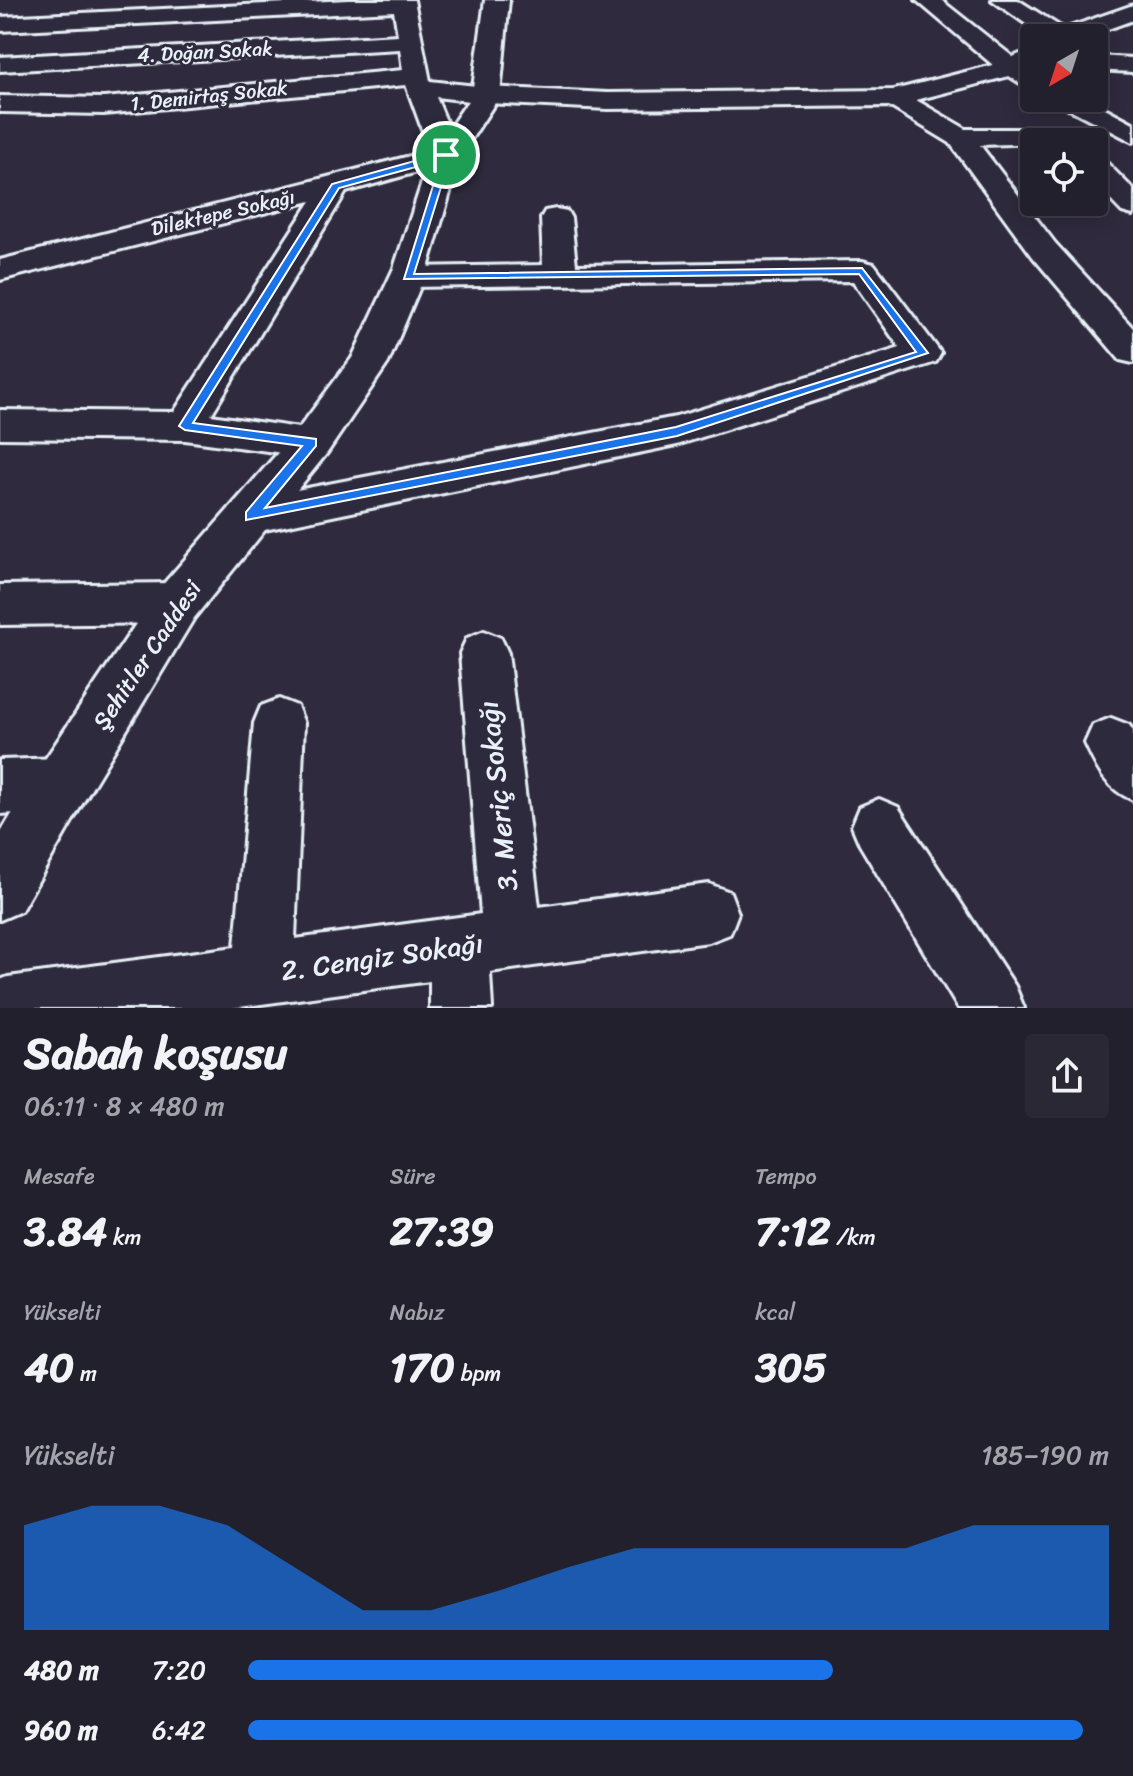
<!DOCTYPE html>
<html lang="tr">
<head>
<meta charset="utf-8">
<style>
  :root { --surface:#23202e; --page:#2b2836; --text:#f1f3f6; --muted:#a3a3aa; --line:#403e4a; --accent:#1a73e8 }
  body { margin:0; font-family:Sriracha,sans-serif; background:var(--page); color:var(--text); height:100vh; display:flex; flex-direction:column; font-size:30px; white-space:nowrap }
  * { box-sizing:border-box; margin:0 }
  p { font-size:26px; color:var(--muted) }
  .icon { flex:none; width:44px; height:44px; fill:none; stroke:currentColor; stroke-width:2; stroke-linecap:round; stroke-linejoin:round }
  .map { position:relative; height:1008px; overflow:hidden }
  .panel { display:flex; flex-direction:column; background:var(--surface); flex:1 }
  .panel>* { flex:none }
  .needle { width:52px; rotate:219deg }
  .fabs { position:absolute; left:1020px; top:24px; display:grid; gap:16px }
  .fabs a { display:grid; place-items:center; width:88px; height:88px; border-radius:8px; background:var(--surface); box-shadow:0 4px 20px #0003,0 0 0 2px var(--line); font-size:40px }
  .pin { position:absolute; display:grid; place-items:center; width:68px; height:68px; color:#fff; margin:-34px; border:4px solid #fff; border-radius:50%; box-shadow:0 2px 8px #0007 }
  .round { display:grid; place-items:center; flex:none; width:84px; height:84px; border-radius:8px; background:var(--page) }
  .headline { display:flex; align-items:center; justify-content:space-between; height:136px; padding:0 24px }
  h1 { font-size:44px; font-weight:700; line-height:60px }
  .stats { display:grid; grid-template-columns:repeat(3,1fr); gap:12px; height:136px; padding:8px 24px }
  .stats div { display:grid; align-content:center }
  .stats b { font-size:40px; font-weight:700 }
  .stats small { font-size:22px; font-weight:400 }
  .stats p { font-size:22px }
  .chart { height:224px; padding:16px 24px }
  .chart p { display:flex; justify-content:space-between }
  .chart svg { width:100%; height:144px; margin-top:8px; fill:var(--accent); opacity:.7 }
  ul { padding:0 24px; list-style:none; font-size:26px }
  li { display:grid; grid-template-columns:128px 96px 1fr; align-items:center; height:60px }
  li i { height:20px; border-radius:10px; background:var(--accent) }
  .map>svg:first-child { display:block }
</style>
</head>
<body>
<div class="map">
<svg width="1133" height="1008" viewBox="0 0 1133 1008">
  <rect width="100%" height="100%" fill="#2f2a3d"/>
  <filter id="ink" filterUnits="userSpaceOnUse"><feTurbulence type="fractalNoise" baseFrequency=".0125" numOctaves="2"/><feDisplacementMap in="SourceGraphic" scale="16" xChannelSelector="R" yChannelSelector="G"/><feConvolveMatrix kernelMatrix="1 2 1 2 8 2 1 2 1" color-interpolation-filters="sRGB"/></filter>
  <g filter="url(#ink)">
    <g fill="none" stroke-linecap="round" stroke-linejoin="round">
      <g stroke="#e8f1f8" stroke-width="6">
        <g id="street">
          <path d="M349 0H414L430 81 486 87 608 93 894 90 993 65 916 0H941L1013 57 1034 48V65L1030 68 1034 70V84L1020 83 1009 76 916 100 966 129H1045L1076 136 1080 142 980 145 1055 243 1133 328V363L1120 360 1033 257 950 143 889 106 608 109 486 103 436 97 460 155 456 161 346 192 211 415 326 432 332 442 326 452 312 457 185 440 0 438V410L174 412 311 201 0 280V260L430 151 406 85 104 114 0 112V96L104 98 403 70 400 49 0 71V57L398 35 394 11 0 31V17Z"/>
          <path d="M992 0H1018L1064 29 1133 5V20L1083 38H1046Z"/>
          <path d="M1094 56 1133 58V72L1094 70Z"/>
          <path d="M1054 98H1086L1133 123V142L1058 103Z"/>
          <path d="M1094 157 1104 160 1133 189V215L1122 212 1094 183Z"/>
          <path d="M556 209 567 211 571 218 576 265 862 261 874 264 941 353 936 362 677 445 250 533 235 528 229 516 235 504 250 499 676 417 900 348 853 281 408 287 396 284 391 277 396 270 408 267 543 265 541 218 545 211Z"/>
          <path d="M177 583 193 589 200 603 193 617 177 623 0 625V585Z"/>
          <path d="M484 631 501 638 508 653 539 907 709 884 730 892 738 913 730 934 709 942 490 972 492 1008H430V981L232 1008H0V980L8 977 235 947 254 723 261 706 279 699 297 706 304 723 295 939 481 914 460 653 467 638Z"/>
          <path d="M1111 718 1129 725 1133 731V800C1106 789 1097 769 1085 743L1093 725Z"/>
          <path d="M62 758 81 765 89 784 81 803 62 810 0 814V760Z"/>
          <path d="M879 799 898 807 1015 986 1024 1008H958L860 845 852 826 860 807Z"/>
        </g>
      </g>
      <g stroke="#e8f1f8" stroke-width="6">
        <path id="secondary" d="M485 0H509L500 95 461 155 428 268 388 363 327 453 194 618 82 804 21 911 0 920V834L42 764 160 588 297 431 352 358 394 268 431 155 472 95Z"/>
      </g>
      <use href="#street" fill="#2f2a3d" fill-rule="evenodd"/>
      <use href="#secondary" fill="#2f2a3d" fill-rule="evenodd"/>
    </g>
  </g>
  <path fill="#1a73e8" stroke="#fff" stroke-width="2" fill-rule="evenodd" d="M443 153 451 155 414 274 862 268 928 353 677 436 246 520V512L302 446 185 430 179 426 332 184ZM441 160 404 279 859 274 916 352 676 427 265 508 316 446V439L193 423 339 188Z"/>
  <g text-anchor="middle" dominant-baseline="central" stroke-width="6" stroke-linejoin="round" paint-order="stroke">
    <g font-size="20" fill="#e8f1f8" stroke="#2f2a3d">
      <text transform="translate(205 52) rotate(-3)">4. Doğan Sokak</text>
      <text transform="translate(209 96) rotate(-6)">1. Demirtaş Sokak</text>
      <text transform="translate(223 213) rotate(-13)">Dilektepe Sokağı</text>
    </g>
    <g font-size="24" fill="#e8f1f8" stroke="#2f2a3d">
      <text transform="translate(147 655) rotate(-56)">Şehitler Caddesi</text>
    </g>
    <g font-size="28" fill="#e8f1f8" stroke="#2f2a3d">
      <text transform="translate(498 796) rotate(-96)">3. Meriç Sokağı</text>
      <text transform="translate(382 957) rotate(-8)">2. Cengiz Sokağı</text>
    </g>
  </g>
</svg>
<div class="fabs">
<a><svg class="needle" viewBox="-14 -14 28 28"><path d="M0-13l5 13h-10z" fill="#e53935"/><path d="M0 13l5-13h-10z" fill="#a3a3aa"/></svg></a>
<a><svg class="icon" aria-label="locate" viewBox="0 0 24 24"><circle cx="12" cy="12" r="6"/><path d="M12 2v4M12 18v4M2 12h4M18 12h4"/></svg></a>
</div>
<div class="pin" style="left:446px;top:155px;background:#1e9e55"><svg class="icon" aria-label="arrive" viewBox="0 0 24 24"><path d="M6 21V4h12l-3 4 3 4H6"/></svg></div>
</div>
<section class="panel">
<div class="headline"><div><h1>Sabah koşusu</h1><p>06:11 · 8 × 480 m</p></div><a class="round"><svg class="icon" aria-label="share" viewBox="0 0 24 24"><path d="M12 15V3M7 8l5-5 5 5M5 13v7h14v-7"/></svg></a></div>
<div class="stats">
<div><p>Mesafe</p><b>3.84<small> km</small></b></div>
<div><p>Süre</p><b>27:39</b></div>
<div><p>Tempo</p><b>7:12<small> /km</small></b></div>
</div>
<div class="stats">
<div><p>Yükselti</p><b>40<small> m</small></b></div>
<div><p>Nabız</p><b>170<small> bpm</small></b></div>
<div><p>kcal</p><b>305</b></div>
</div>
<div class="chart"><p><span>Yükselti</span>185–190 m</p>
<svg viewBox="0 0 160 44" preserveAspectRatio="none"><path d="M0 44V12L10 6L20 6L30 12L40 25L50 38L60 38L70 32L80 25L90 19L100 19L110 19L120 19L130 19L140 12L150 12L160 12V44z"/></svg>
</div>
<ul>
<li><b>480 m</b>7:20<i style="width:68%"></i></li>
<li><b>960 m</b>6:42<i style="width:97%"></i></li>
</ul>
</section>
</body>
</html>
